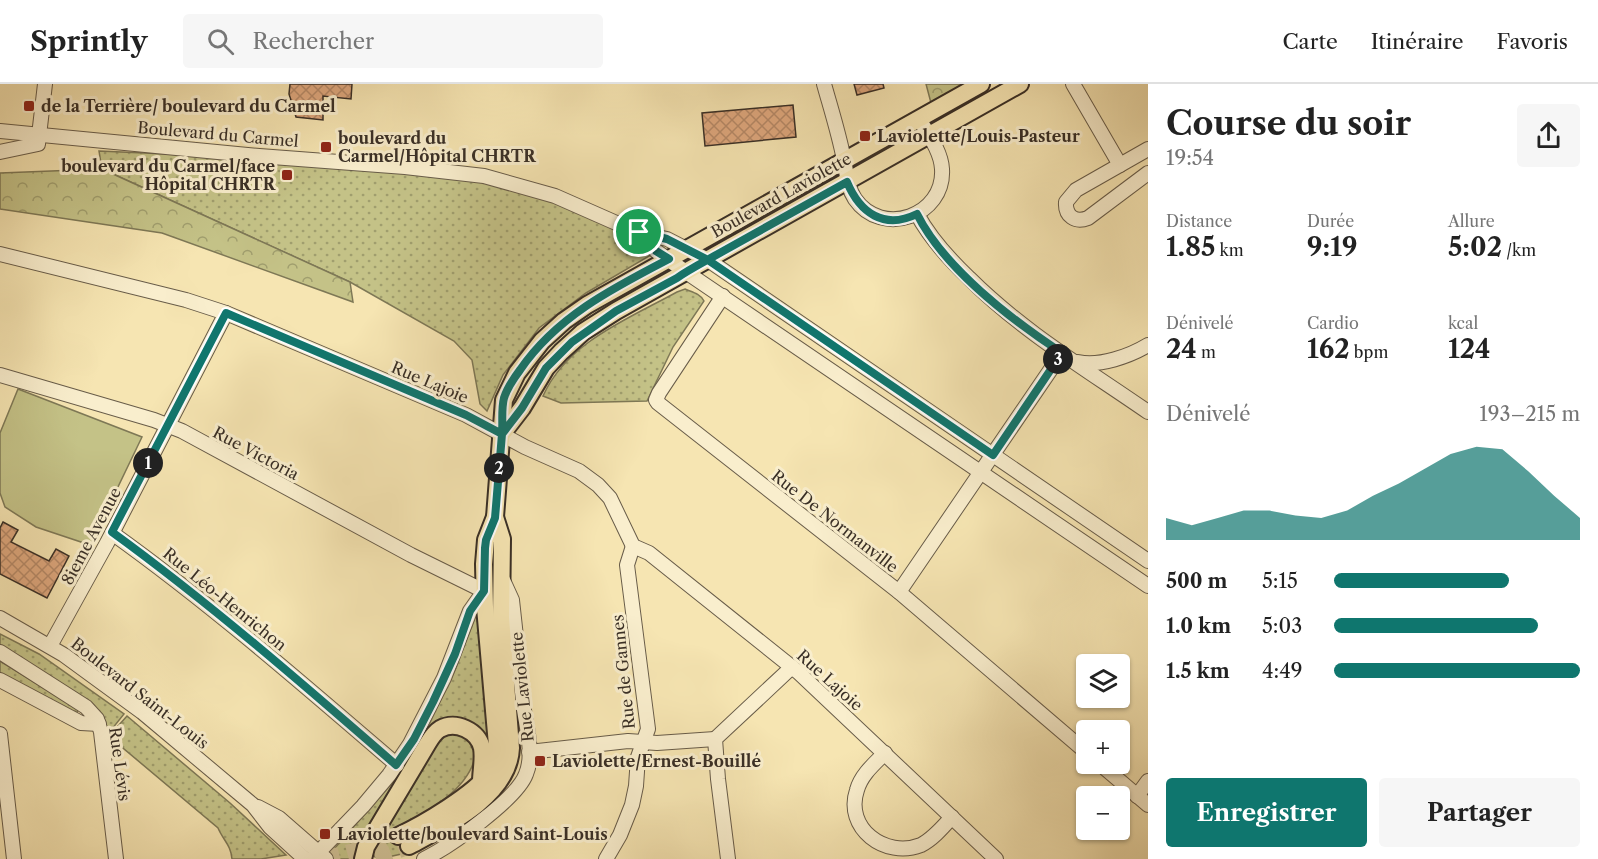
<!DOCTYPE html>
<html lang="fr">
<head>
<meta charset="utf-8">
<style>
  :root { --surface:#fff; --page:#f6f6f6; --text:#222; --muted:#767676; --line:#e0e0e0; --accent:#0f766e }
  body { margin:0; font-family:"Libre Caslon Text",serif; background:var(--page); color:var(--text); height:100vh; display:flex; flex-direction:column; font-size:22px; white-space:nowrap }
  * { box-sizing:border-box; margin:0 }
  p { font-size:20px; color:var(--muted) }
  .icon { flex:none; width:33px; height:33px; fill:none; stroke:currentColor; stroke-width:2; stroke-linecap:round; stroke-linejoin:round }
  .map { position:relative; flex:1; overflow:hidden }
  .side { display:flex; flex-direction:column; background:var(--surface); width:450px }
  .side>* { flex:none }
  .fabs { position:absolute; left:1076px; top:570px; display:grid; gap:12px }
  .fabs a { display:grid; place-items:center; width:54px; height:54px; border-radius:6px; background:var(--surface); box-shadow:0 2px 4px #0004; font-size:30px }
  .pin { position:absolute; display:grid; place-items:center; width:51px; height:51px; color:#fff; margin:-26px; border:3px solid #fff; border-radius:50%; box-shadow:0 2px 6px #0007 }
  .km { position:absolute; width:30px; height:30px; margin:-15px; border-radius:50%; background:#222; color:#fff; font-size:16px; line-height:30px; text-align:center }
  .round { display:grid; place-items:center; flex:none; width:63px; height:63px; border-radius:6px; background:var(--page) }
  .summary { display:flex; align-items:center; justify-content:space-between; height:102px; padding:0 18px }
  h1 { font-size:33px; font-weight:700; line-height:45px }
  .figures { display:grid; grid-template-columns:repeat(3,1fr); gap:9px; height:102px; padding:6px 18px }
  .figures div { display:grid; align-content:center }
  .figures b { font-size:26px; font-weight:700 }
  .figures small { font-size:16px; font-weight:400 }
  .figures p { font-size:16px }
  .chart { height:168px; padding:12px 18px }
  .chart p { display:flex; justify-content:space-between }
  .chart svg { width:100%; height:108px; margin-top:6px; fill:var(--accent); opacity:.7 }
  .action { display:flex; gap:12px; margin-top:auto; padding:12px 18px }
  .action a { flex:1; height:69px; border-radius:6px; background:var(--accent); color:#fff; font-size:24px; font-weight:700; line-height:69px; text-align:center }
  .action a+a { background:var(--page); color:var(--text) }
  ul { padding:0 18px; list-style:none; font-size:20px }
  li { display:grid; grid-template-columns:96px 72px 1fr; align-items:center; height:45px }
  li i { height:15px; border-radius:8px; background:var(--accent) }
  header { display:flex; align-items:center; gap:36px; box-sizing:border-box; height:84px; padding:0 30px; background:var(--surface); border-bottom:2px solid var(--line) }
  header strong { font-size:28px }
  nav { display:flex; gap:33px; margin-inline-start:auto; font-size:21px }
  .search { width:420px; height:54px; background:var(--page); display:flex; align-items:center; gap:15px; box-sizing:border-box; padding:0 21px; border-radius:6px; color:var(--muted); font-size:22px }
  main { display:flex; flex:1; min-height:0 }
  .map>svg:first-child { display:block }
</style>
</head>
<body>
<header>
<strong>Sprintly</strong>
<div class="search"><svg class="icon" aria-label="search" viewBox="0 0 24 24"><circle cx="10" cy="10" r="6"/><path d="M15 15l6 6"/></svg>Rechercher</div>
<nav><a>Carte</a><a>Itinéraire</a><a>Favoris</a></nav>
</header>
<main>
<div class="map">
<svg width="1148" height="775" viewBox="0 0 1148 775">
  <defs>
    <pattern id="grass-dots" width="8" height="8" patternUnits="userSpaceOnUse" patternTransform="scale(1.5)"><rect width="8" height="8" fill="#c4c287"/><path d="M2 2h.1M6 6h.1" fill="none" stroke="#a09e6e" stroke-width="1.8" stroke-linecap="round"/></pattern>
    <pattern id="forest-crowns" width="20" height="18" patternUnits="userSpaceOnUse" patternTransform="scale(1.5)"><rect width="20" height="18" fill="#c4c287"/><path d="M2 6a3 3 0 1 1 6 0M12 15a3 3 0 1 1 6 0" fill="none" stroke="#a09e6e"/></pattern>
    <pattern id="building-cross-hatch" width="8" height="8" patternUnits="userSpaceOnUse" patternTransform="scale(1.5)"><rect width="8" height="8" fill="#dea77d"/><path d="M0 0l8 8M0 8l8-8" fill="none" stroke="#b58866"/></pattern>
  </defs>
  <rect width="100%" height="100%" fill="#f6e5b2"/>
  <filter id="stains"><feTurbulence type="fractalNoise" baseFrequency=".00333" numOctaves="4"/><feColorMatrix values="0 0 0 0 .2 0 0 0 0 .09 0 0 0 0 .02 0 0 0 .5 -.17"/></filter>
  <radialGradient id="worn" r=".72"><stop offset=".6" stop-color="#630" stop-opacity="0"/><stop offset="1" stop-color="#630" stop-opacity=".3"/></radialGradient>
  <g fill="url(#grass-dots)" stroke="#7e7856" stroke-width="1.5">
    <path d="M99 67 280 75 489 98 537 110 615 140 651 171 586 209 539 244 503 291 487 327 480 320 472 276 454 257 350 198 102 85Z"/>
    <path d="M685 205C692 208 701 210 704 217L673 263 647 317 561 319 543 312C567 258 628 235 677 208Z"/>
    <path d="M475 533H479L490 659H487C482 645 476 639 461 635L425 649 456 584Z"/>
    <path d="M0 550 39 570 124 630 108 650 38 585 0 561Z"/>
    <path d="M0 577 75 623 78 626 76 630 0 591Z"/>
    <path d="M127 632 230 719 286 771 261 775H232C231 761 223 756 218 744L111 654 110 651Z"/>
    <path d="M446 649 465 651 476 668C471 707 423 730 391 746L415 767 388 773H375L372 769 431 663Z"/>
    <path d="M413 669 353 775H337L334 772V765L392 699Z"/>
  </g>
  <g fill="url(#forest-crowns)" stroke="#7e7856" stroke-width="1.5">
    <path d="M926 0H967L931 19Z"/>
    <path d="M102 85 350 198 353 218 162 149 0 125V89Z"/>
  </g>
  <path fill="#c4c287" stroke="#7e7856" stroke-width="1.5" d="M18 305 142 353 90 461 36 443 5 423 0 409V349Z"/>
  <g fill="url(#building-cross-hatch)" stroke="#392f26" stroke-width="1.5">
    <path d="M290 0H352L351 15 323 12V36L296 33 289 10Z"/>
    <path d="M854 0H883L884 4 857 11Z"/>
    <path d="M793 21 796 53 705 62 702 29Z"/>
    <path d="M3 438 18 446 11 458 49 477 56 465 69 472 47 514 0 490V444Z"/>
  </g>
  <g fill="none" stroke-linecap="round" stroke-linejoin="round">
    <g stroke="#d0c196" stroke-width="16" stroke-dasharray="16 8" stroke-linecap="butt">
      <path d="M324 775 354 767 398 752"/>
      <path d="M376 775 409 762"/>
    </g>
    <g stroke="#685c49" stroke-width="16">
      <g id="minor">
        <path d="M824 0C831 25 839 50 844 76 847 90 847 103 855 115 882 154 945 132 942 85 941 67 928 50 919 35"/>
        <path d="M1073 0 1120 81"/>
        <path d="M0 47 259 72 405 83 484 92 555 112 639 149 667 155 708 176 1148 477"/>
        <path d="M1148 65 1076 106 1066 118C1065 132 1075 139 1088 134L1148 89"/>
        <path d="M0 68 38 60 45 0"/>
        <path d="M917 130C930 154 949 175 969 194 1022 247 1086 285 1148 328"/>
        <path d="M639 149 656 167 686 188 1148 502"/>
        <path d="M0 170 186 216 226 229 466 331 525 363 579 387 598 401 610 414 633 462 649 469 798 588 996 775"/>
        <path d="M723 212 659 309 656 316 658 319 899 508 1086 668"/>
        <path d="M1078 278C1099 283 1130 272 1148 261"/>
        <path d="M0 291 154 336 182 347 411 471 484 507 470 527 444 594 410 660 389 691 363 722 312 775"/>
        <path d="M112 449C211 520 304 601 397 681"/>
        <path d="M899 508 1062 269"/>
        <path d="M0 534 64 571 142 628 253 721 270 743 305 775"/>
        <path d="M50 562 107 459 226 229"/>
        <path d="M0 568 86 623 97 635 101 648 116 775"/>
        <path d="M0 596 81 639 99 640"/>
        <path d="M0 650 14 775"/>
        <path d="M529 668 628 657 657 659 715 655"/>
        <path d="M885 669C874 680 861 691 857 706 844 744 885 775 921 761 933 755 943 743 952 733"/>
        <path d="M1100 680 1148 721"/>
        <path d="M1137 712 1148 697"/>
        <path d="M258 723 279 734 326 775"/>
        <path d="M424 775C449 763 517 715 526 690 534 671 527 646 524 626 520 590 516 553 512 516L502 494"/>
        <path d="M606 775 620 751 632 721 636 702 638 673 648 645 627 481 633 462"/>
        <path d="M728 775 718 695 715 655 792 583"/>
      </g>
    </g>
    <g stroke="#392f26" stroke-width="20">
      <g id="major">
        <path d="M502 350 522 324 546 284 561 268 583 248 616 227 1020 0"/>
        <path d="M398 752C422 741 475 710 490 688 495 680 496 671 497 661L485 523 484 480 486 456 495 433 504 316 517 289 542 257 564 237 587 221 981 0"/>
        <path d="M409 762C446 742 509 712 511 664L501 534 502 455 495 433"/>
        <path d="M363 775 366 763 428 659C431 654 435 648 440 645 456 636 478 647 482 664 484 675 481 687 481 698"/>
      </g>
    </g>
    <use href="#minor" stroke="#f9eecd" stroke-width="14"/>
    <use href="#major" stroke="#f6e5b2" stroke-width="16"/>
  </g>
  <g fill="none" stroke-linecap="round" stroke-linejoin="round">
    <g stroke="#fff" stroke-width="12">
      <path id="route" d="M639 148 656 167 669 175C613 204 556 233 520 286 514 294 507 304 504 314 501 325 503 339 502 350L466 331 226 229 112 448C211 520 304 601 396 681L414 655 433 618 455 570 470 527 484 507 485 464 486 456 495 434 502 350 522 324 546 284 572 258 616 227 677 194C690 185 704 178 718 170L847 98C860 129 884 146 917 130 944 184 1012 236 1062 269L993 371 708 176 667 155 639 148"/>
    </g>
    <use href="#route" stroke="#0f766e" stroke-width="8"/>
  </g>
  <g fill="#8f2418" stroke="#f9eecd" stroke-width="2">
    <rect x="23" y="16" width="12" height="12" rx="3"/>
    <rect x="859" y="46" width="12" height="12" rx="3"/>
    <rect x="320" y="57" width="12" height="12" rx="3"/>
    <rect x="281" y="85" width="12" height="12" rx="3"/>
    <rect x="534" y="671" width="12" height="12" rx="3"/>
    <rect x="319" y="744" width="12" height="12" rx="3"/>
  </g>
  <g text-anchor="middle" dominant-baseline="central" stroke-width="6" stroke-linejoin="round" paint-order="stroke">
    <g font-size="16" font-weight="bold" fill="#392f26" stroke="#f9eecd" text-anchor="start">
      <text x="41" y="22">de la Terrière/ boulevard du Carmel</text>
      <text x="877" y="52">Laviolette/Louis-Pasteur</text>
      <text x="338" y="54">boulevard du<tspan x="338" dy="18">Carmel/Hôpital CHRTR</tspan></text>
      <text x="275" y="82" text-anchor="end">boulevard du Carmel/face<tspan x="275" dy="18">Hôpital CHRTR</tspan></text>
      <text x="552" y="677">Laviolette/Ernest-Bouillé</text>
      <text x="337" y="750">Laviolette/boulevard Saint-Louis</text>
    </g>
    <g font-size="16" fill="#392f26" stroke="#f9eecd">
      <text transform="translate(218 50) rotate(5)">Boulevard du Carmel</text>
      <text transform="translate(781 111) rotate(-29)">Boulevard Laviolette</text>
      <text transform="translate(430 298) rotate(23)">Rue Lajoie</text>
      <text transform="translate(256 369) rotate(28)">Rue Victoria</text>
      <text transform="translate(835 437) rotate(38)">Rue De Normanville</text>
      <text transform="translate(91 452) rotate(-62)">8ieme Avenue</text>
      <text transform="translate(225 515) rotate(39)">Rue Léo-Henrichon</text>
      <text transform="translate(623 588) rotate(-96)">Rue de Gannes</text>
      <text transform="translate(830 596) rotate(42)">Rue Lajoie</text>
      <text transform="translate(522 603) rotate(-96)">Rue Laviolette</text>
      <text transform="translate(140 609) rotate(38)">Boulevard Saint-Louis</text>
      <text transform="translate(120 680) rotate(82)">Rue Lévis</text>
    </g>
  </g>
  <rect width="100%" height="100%" filter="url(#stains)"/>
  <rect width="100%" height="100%" fill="url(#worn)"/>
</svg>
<div class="fabs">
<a><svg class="icon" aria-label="layers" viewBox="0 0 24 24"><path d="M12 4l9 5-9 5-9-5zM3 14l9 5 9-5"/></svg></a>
<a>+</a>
<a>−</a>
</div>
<div class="pin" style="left:639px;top:148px;background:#1e9e55"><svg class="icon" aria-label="arrive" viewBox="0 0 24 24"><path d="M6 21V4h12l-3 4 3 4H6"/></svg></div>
<b class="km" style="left:148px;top:379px">1</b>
<b class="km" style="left:499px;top:384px">2</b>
<b class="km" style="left:1058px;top:275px">3</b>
</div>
<section class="side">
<div class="summary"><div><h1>Course du soir</h1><p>19:54</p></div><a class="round"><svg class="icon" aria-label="share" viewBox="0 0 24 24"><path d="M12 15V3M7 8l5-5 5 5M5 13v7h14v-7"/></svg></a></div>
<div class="figures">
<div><p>Distance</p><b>1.85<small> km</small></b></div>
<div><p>Durée</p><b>9:19</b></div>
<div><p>Allure</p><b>5:02<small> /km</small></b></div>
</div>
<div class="figures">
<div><p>Dénivelé</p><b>24<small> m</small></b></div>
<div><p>Cardio</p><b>162<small> bpm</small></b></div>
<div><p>kcal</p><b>124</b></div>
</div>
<div class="chart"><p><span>Dénivelé</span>193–215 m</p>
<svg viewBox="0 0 160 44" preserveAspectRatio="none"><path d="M0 44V35L10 38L20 35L30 32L40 32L50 34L60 35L70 32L80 26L90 21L100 15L110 9L120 6L130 7L140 16L150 26L160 35V44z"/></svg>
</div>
<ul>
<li><b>500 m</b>5:15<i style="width:71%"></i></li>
<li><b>1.0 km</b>5:03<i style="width:83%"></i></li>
<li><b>1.5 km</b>4:49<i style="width:100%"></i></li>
</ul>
<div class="action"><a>Enregistrer</a><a>Partager</a></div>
</section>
</main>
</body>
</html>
